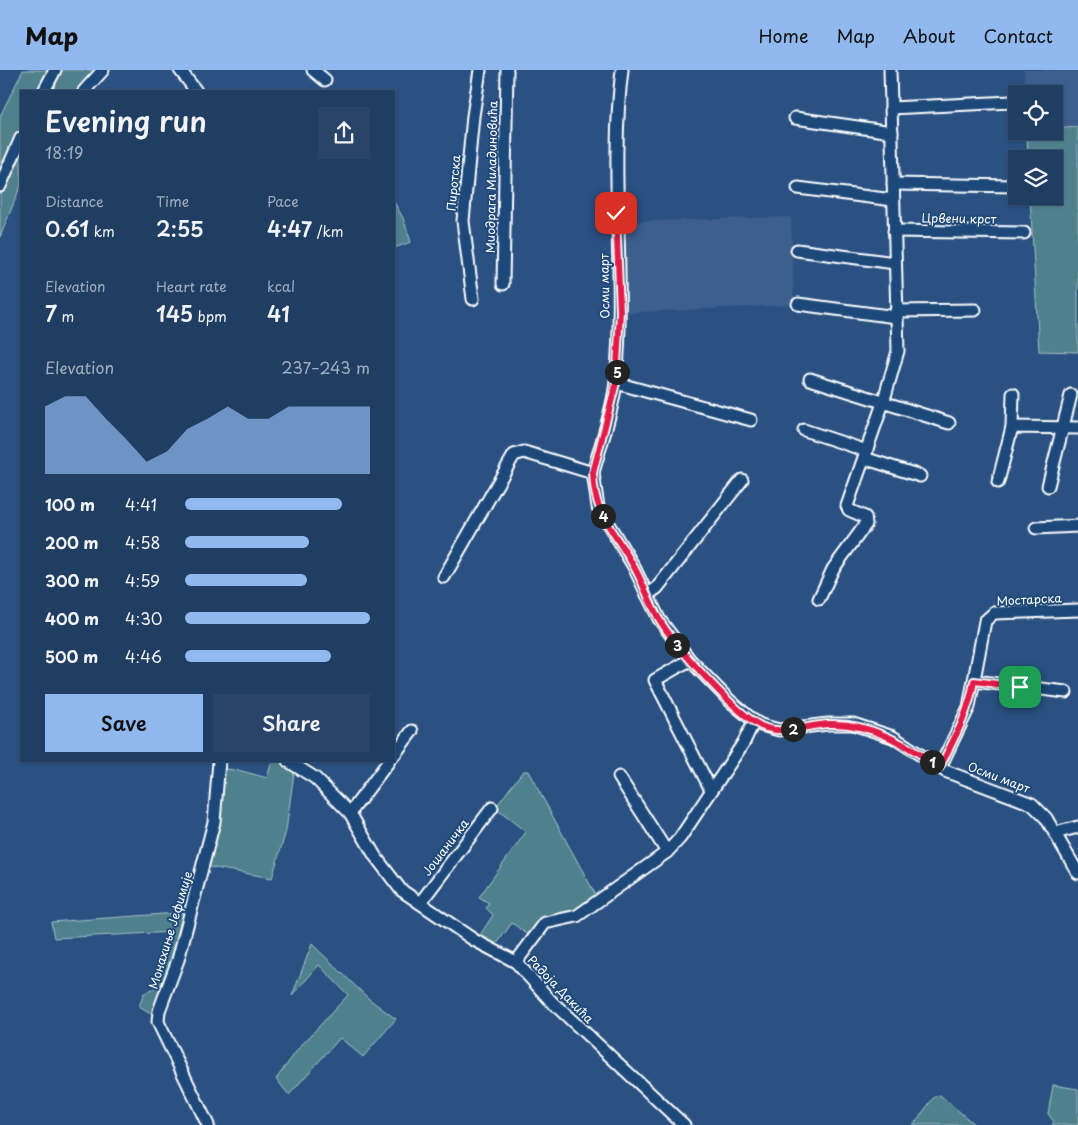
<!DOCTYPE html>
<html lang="en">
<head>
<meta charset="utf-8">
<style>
  :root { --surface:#203d62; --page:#284468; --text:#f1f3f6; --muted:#a2aebe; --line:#3d5677; --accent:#90b9f0 }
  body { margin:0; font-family:"Playpen Sans",sans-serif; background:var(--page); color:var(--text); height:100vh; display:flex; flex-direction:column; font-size:19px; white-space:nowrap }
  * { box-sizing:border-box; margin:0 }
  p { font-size:16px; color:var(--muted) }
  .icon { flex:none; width:28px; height:28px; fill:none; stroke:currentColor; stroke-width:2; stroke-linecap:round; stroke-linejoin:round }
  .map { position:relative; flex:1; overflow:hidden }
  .sheet { position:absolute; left:20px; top:20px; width:375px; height:672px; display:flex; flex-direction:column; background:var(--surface); border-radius:0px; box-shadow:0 1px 4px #0004,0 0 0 1px var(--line) }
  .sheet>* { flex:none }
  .buttons { position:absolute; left:1008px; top:15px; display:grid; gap:10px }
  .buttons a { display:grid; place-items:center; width:55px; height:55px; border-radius:0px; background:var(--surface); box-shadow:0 1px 4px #0004,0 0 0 1px var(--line); font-size:25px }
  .pin { position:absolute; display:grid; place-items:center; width:42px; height:42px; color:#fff; margin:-21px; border-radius:10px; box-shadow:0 2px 8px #0006 }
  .km { position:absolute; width:25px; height:25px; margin:-12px; border-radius:50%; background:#222; color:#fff; font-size:14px; line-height:25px; text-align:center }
  .round { display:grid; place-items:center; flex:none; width:52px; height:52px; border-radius:0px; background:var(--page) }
  .headline { display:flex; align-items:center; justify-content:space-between; height:85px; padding:0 25px }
  h1 { font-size:28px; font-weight:600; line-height:38px }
  .figures { display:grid; grid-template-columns:repeat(3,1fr); gap:8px; height:85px; padding:5px 25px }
  .figures div { display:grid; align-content:center }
  .figures b { font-size:21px; font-weight:600 }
  .figures small { font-size:14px; font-weight:400 }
  .figures p { font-size:14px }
  .chart { height:140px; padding:10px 25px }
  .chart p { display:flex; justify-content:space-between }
  .chart svg { width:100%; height:90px; margin-top:5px; fill:var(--accent); opacity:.7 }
  .primary-button { display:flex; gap:10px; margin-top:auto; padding:10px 25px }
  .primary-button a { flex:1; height:58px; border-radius:0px; background:var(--accent); color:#111; font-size:20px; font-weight:600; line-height:58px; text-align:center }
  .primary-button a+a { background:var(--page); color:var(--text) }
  ul { padding:0 25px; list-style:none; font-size:16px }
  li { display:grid; grid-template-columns:80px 60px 1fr; align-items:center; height:38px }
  li i { height:12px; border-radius:6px; background:var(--accent) }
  header { display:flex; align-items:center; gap:30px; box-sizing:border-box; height:70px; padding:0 25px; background:var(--accent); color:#111 }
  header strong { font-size:24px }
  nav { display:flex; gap:28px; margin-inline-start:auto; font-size:18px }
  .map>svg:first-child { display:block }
</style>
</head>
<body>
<header>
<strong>Map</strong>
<nav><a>Home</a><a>Map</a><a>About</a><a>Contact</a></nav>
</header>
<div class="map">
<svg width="1078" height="1055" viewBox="0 0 1078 1055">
  <rect width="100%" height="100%" fill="#2a5182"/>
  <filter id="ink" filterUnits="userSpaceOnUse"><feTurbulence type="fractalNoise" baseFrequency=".02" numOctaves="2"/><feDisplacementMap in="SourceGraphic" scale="10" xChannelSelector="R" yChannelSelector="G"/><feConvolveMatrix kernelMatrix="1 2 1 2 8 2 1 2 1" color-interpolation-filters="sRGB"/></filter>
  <g filter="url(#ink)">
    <g fill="#3c5e8e">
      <path d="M1024 0H1078V57L1054 59V24H1025Z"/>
      <path d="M791 147 794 235 620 243 616 152Z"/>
    </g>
    <g fill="#50818c" stroke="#a8c0c6">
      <path d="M23 0H103L84 21H21V115L0 167V46Z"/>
      <path d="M1078 57V282L1039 281 1030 126H1054V89H1028L1027 61H1054V59Z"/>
      <path d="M394 132 403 148 411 172 394 178Z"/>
      <path d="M272 691H288L295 695 286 761 272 808 204 796 218 698 242 701 267 708Z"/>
      <path d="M523 701H528L599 831 545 853 527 864 512 853 496 875 480 865 493 845 486 838 489 833 479 827 526 762 495 738Z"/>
      <path d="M191 842 159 941 149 943 139 937 144 923 154 919 166 873 174 862 54 868 51 852Z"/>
      <path d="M312 874 369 929 396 949 363 987 340 968 289 1025 276 1009 299 978 348 925 319 895 292 926Z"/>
      <path d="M1053 1015 1078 1019V1055H1052L1054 1052 1048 1044Z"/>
      <path d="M940 1025 975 1055H913L935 1026Z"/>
    </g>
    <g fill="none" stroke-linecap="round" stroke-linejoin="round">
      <g stroke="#fff" stroke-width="15">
        <g id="minor">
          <path d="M180 0 196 21"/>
          <path d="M313 0 325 10"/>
          <path d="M622 0C609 103 626 207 616 311 614 337 600 376 593 403L598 437 633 495 659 549 690 590 730 631 754 651 761 655 779 660 828 654H853L893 667 945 701 1032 734 1046 748 1078 803"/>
          <path d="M44 21 55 0"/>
          <path d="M84 21 103 0"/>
          <path d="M891 38 1011 32"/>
          <path d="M795 48 892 62"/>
          <path d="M893 114 1016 116"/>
          <path d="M0 116 21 68"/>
          <path d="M798 118 893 130"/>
          <path d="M894 161 1024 163"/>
          <path d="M797 180 895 193"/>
          <path d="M503 214 507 0"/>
          <path d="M473 229 463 151 473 46 480 0"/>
          <path d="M798 234 896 247"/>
          <path d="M896 241 975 240"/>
          <path d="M810 309 949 353"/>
          <path d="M616 313 751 350"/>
          <path d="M1012 357 1013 324"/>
          <path d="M804 360 867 381"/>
          <path d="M864 388 920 406"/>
          <path d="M998 412 1012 357 1078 358"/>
          <path d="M1048 416 1071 325"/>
          <path d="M1036 458 1078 456"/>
          <path d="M444 507 514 385 524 382 593 403"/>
          <path d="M647 525 657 518 742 410"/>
          <path d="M819 529 833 499 866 454 865 447 849 440 847 436 883 333 898 281 890 0"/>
          <path d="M690 590 655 610 711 720"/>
          <path d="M974 611 1066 622"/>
          <path d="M394 685 412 661"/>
          <path d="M288 691 315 708 350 743 375 786 401 820 474 870 516 892 551 931 684 1055"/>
          <path d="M940 697 969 637 985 551 994 543 1078 540"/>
          <path d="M619 707 667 782"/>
          <path d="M350 743 389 691"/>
          <path d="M1055 763 1078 757"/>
          <path d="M420 833 492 738"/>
          <path d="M516 892 545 853 577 846 667 782 680 768 744 672 754 651"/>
          <path d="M208 1055 158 952 159 941 178 890 214 752 219 691"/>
        </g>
      </g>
      <use href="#minor" stroke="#1f4a7a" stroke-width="11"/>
    </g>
  </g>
  <g fill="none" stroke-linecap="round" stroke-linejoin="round" filter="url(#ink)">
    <g stroke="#fff" stroke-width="10">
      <path id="route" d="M616 143 620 242 616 313 593 403C594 446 614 460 633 495 643 512 649 532 659 549 675 576 734 642 761 656 783 666 807 655 829 654 871 652 906 675 940 697 954 669 969 643 974 611L1020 617"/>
    </g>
    <use href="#route" stroke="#e11d48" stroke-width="6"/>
  </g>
  <g text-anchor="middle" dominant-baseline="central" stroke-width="4" stroke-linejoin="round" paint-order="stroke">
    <g font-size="12" fill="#fff" stroke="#1f4a7a">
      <text transform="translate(491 107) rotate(-89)">Миодрага Миладиновића</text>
      <text transform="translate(453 113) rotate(-85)">Пиротска</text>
      <text transform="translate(959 148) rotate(1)">Црвени крст</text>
      <text transform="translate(604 216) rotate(-91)">Осми март</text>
      <text transform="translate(1029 529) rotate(-3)">Мостарска</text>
      <text transform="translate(999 707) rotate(21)">Осми март</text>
      <text transform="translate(445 777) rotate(-53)">Јошаничка</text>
      <text transform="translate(170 860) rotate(-73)">Монахиње Јефимије</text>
      <text transform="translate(561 919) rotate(46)">Радоја Дакића</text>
    </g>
  </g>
</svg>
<div class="buttons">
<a><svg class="icon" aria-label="locate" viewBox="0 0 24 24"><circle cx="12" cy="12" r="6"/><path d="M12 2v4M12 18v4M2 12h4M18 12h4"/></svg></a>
<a><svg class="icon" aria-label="layers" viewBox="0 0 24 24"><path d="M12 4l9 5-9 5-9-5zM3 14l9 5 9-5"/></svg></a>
</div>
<div class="pin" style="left:1020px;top:617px;background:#1e9e55"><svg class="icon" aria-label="arrive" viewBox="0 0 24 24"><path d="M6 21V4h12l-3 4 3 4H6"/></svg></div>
<div class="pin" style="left:616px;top:143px;background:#d93025"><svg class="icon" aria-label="check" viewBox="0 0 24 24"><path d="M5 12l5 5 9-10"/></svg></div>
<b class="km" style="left:932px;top:692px">1</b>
<b class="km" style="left:793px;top:659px">2</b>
<b class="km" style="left:677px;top:575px">3</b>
<b class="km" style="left:603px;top:446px">4</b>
<b class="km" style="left:617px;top:302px">5</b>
<section class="sheet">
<div class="headline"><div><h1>Evening run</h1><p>18:19</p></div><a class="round"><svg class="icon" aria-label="share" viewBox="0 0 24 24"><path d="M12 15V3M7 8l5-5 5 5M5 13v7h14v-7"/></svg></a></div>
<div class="figures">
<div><p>Distance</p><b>0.61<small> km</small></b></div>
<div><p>Time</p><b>2:55</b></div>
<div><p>Pace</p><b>4:47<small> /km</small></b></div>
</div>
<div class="figures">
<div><p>Elevation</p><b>7<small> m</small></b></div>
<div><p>Heart rate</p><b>145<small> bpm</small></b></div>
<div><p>kcal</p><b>41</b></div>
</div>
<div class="chart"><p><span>Elevation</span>237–243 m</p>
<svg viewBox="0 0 160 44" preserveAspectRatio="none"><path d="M0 44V11L10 6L20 6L30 17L40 27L50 38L60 33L70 22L80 17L90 11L100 17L110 17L120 11L130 11L140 11L150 11L160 11V44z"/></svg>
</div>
<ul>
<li><b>100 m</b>4:41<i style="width:85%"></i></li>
<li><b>200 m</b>4:58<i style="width:67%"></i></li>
<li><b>300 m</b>4:59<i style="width:66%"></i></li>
<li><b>400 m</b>4:30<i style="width:100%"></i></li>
<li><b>500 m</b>4:46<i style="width:79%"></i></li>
</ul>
<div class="primary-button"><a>Save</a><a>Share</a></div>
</section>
</div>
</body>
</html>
